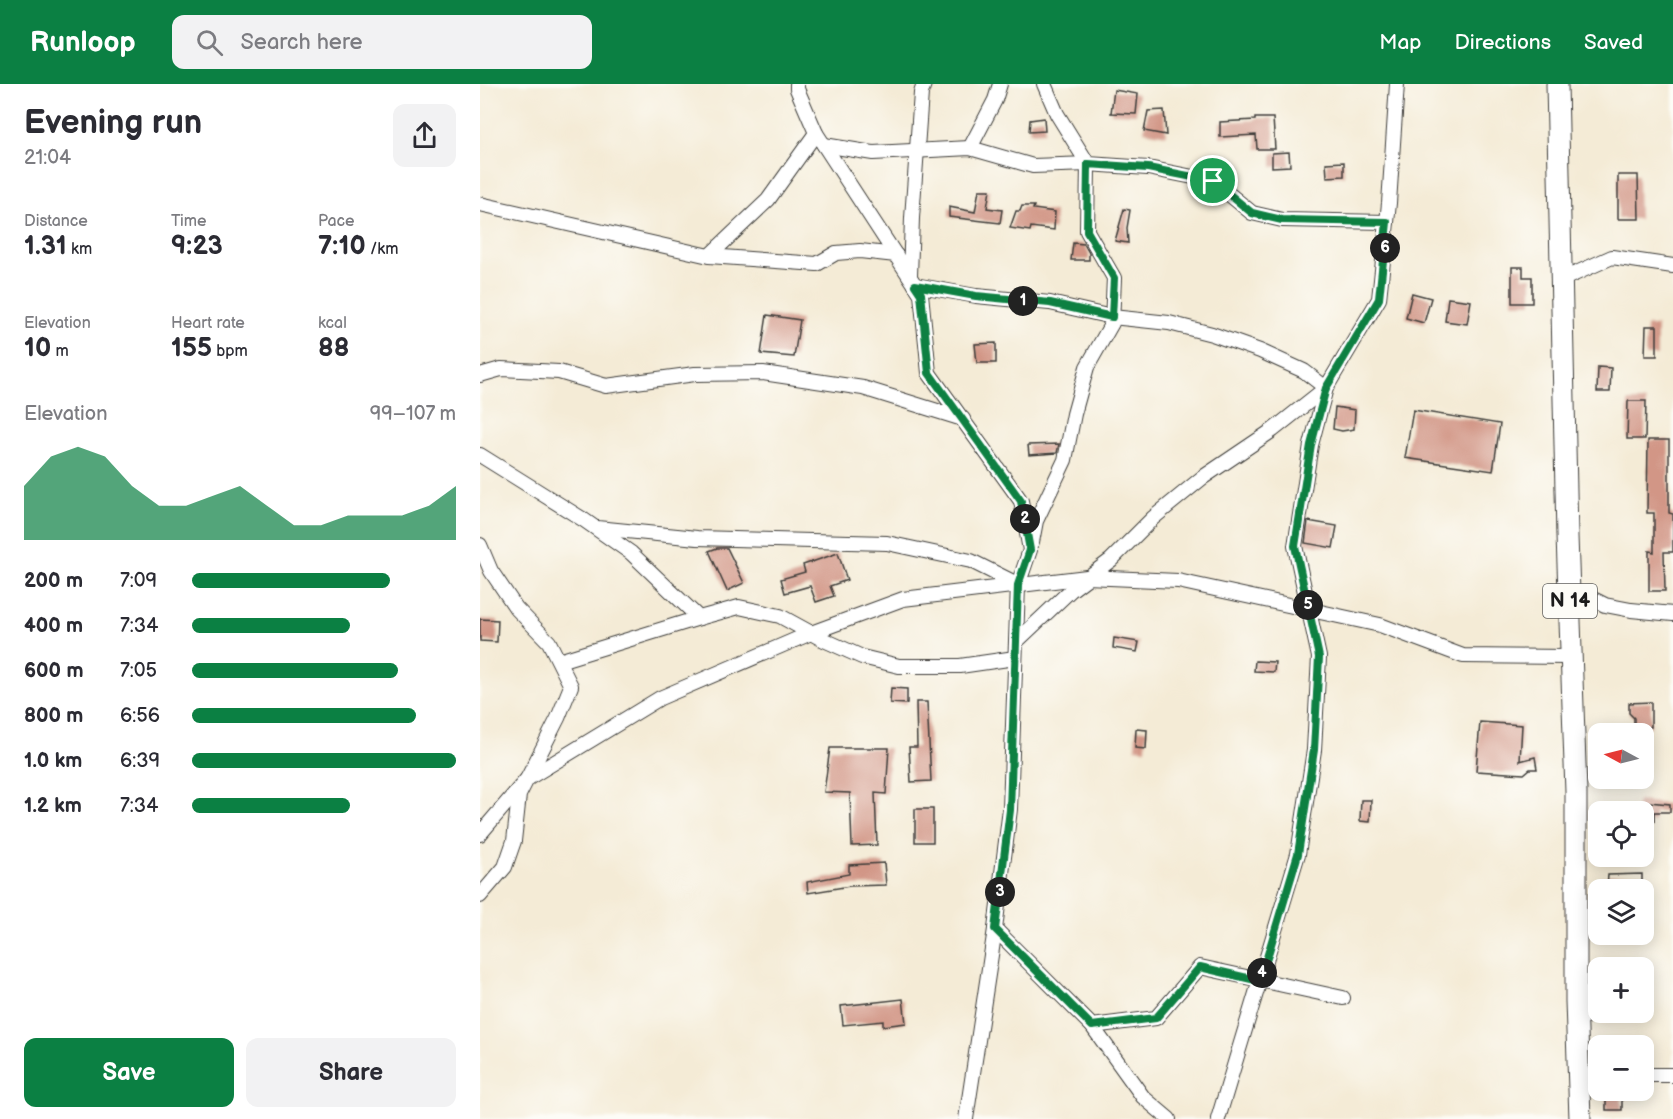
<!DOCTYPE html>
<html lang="en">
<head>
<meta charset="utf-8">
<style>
  :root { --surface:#fff; --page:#f2f2f3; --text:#2b2b33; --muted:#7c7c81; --accent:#0b8043 }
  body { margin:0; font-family:"Balsamiq Sans",sans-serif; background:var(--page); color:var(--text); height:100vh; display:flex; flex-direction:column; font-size:22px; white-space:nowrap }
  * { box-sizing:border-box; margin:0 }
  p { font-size:20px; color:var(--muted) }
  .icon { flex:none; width:33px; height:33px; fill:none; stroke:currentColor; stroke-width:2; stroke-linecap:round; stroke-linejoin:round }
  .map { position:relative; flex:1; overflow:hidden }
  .side { display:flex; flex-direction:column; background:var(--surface); width:480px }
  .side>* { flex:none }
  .needle { width:39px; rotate:277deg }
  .controls { position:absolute; left:1108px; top:639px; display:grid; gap:12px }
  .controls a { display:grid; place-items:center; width:66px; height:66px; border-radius:12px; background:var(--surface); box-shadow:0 3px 15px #0003; font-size:30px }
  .pin { position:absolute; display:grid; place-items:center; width:51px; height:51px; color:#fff; margin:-26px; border:3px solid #fff; border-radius:50%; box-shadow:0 2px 6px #0007 }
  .km { position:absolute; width:30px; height:30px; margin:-15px; border-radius:50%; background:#222; color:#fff; font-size:16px; line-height:30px; text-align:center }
  .round { display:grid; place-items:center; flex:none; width:63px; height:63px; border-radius:12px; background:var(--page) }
  .head { display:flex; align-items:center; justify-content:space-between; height:102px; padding:0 24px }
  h1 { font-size:33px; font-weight:600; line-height:45px }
  .figures { display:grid; grid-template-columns:repeat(3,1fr); gap:9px; height:102px; padding:6px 24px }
  .figures div { display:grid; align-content:center }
  .figures b { font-size:26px; font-weight:600 }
  .figures small { font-size:16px; font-weight:400 }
  .figures p { font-size:16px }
  .chart { height:168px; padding:12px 24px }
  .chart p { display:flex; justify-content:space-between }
  .chart svg { width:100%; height:108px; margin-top:6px; fill:var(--accent); opacity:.7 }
  .button { display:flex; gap:12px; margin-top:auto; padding:12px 24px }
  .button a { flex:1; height:69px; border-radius:12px; background:var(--accent); color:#fff; font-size:24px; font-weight:600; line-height:69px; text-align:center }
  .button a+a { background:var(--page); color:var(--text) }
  ul { padding:0 24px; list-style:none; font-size:20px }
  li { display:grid; grid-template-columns:96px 72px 1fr; align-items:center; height:45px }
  li i { height:15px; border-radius:8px; background:var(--accent) }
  header { display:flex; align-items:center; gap:36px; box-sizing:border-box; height:84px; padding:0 30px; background:var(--accent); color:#fff }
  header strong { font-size:28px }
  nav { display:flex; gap:33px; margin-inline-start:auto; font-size:21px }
  .search { width:420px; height:54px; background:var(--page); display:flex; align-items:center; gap:15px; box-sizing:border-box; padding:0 21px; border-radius:12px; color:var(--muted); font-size:22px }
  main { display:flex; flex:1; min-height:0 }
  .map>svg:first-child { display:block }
</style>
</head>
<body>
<header>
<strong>Runloop</strong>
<div class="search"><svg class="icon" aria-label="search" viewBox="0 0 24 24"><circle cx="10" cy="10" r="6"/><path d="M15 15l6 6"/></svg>Search here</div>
<nav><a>Map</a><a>Directions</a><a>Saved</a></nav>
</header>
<main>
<section class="side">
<div class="head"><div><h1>Evening run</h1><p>21:04</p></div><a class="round"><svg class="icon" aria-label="share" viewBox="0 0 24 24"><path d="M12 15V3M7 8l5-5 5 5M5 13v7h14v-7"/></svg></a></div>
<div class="figures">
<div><p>Distance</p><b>1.31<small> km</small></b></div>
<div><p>Time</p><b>9:23</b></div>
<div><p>Pace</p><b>7:10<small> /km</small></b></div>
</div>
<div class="figures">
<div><p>Elevation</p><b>10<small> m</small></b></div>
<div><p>Heart rate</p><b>155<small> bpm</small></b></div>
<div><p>kcal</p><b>88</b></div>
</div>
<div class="chart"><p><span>Elevation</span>99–107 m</p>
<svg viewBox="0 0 160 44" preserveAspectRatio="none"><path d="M0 44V22L10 10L20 6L30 10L40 22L50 30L60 30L70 26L80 22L90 30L100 38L110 38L120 34L130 34L140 34L150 30L160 22V44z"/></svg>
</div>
<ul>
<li><b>200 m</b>7:09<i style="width:75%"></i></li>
<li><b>400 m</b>7:34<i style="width:60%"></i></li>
<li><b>600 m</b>7:05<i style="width:78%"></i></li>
<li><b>800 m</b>6:56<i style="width:85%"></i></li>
<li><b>1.0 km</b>6:39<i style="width:100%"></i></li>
<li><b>1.2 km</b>7:34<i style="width:60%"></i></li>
</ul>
<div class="button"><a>Save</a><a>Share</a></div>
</section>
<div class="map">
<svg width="1193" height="1035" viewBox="0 0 1193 1035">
  <rect width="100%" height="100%" fill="#fdfcf7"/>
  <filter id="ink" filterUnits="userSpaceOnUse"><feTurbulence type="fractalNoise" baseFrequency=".0167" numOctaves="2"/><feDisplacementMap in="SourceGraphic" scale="12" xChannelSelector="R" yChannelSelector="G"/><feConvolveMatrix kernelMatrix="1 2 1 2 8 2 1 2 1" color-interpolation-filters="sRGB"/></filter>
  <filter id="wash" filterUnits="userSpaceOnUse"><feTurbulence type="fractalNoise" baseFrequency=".008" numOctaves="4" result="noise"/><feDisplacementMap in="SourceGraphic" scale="24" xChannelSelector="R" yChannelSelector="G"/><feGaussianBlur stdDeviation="1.35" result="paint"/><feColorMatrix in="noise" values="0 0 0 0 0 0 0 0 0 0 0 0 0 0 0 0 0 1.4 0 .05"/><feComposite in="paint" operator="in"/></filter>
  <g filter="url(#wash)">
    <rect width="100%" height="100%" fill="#f4ebd6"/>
    <g id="blocks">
      <g fill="#d29686">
        <path d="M634 6 658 10 656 30 631 29Z"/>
        <path d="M684 26 686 51 664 47 668 27Z"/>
        <path d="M564 34 565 47 549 48 550 36Z"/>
        <path d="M775 34H793L795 65H777L776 51 740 53V38L775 36Z"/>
        <path d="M809 68 810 82 792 83V69Z"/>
        <path d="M864 78V92L847 93 846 79Z"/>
        <path d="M1138 91H1158L1159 135H1138Z"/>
        <path d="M499 106H510L507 124 522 126 520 139 469 133V123L495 128Z"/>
        <path d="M542 122H554L553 125 575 128 574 146 551 143 550 147 530 144 536 127H540Z"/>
        <path d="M644 125 650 126 647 144 648 159 635 157Z"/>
        <path d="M593 159 604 160 609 169V176H591Z"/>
        <path d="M1032 183H1043V193H1052V219H1032Z"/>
        <path d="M932 209 951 214 944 239 926 234Z"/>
        <path d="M968 214 991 217 987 240 965 237Z"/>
        <path d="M287 231 320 236 314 273 281 270Z"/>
        <path d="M1166 242H1177V272H1165Z"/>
        <path d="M516 259V279H497L495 260Z"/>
        <path d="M1118 283 1131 284 1130 308H1117Z"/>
        <path d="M1148 317H1166L1165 355H1147Z"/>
        <path d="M855 323 875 326 874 345 862 347 853 345Z"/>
        <path d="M933 326 1020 340 1013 387 925 374Z"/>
        <path d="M1168 356H1189V429L1193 430V468H1184L1185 507H1169V467L1174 468V429H1167Z"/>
        <path d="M579 360 577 369 549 371 548 361Z"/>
        <path d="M828 437 857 442 853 464 825 459Z"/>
        <path d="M237 464H247L264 499 247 507 229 467Z"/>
        <path d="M358 469 367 496 350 502 354 512 336 518 330 502 305 509 301 495 325 488 323 481Z"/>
        <path d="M0 535 18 536 17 558 0 557Z"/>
        <path d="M634 554 659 558 657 568 633 564Z"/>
        <path d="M775 577 795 578 794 588 774 587Z"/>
        <path d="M411 604 427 605V620L410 619Z"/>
        <path d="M436 618H447L451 697 431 698 429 663H437Z"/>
        <path d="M1171 618V643L1154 644V634L1149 629V619Z"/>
        <path d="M1000 638 1042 641 1040 677 1055 673 1057 685H1050L1044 690 996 687Z"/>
        <path d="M656 645 667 646 666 665 655 664Z"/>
        <path d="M350 664H409L406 710 395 709 397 761 372 762 370 709 344 708Z"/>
        <path d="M881 716H891L890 738 880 737Z"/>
        <path d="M1157 717 1190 720V728H1174V738L1164 737V728H1156Z"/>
        <rect x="435" y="725" width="18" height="33"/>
        <path d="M404 779 406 801 370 802 328 809 327 798 369 790V781Z"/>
        <path d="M1162 790V802L1127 803 1128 791Z"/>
        <path d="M423 915 426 939 403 942V937L363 941 361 922Z"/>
        <rect x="1126" y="1010" width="16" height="16"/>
      </g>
    </g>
  </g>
  <g filter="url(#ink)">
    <use href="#blocks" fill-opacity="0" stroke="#3c3b38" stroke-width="1.5"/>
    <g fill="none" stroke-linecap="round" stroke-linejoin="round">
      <g stroke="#3c3b38" stroke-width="16">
        <g id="street">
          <path d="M317 0V5L336 49 441 210 449 289 541 417 550 466 538 501 530 725 515 845 486 1035"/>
          <path d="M344 61 393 69 490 64 553 82 608 80 668 84 733 97 772 129 802 136 907 138"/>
          <path d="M490 64 515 16 520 0"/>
          <path d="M0 120 229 172 337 180 356 169 380 167 416 171"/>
          <path d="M229 172 288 116 336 49"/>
          <path d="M430 192 432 134 441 9 444 0"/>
          <path d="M1081 196 1132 173 1193 182"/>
          <path d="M435 201 496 212 570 219 632 233 689 239 732 250 780 267 824 287 846 304 793 346 722 394 673 434 631 476 591 506 536 558"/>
          <path d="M0 291 21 285 79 288 126 302 215 290 283 289 383 304 483 335"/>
          <path d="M0 371 104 436 151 469 219 534 259 523 300 532 342 555 382 573 419 582H480L535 574"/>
          <path d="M117 444 217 454 407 459 491 477 537 500"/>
          <path d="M552 458 556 437 585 376 594 330 607 283 632 239 634 194 607 147 608 80 577 30 564 0"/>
          <path d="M0 461 11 487 36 524 69 558 91 602 78 634 39 711 34 757 25 783 0 812"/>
          <path d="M1090 511 1113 515 1125 521 1151 526 1193 530"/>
          <path d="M79 577 219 534"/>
          <path d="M0 750 47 695 180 614 331 549 423 515 607 493 698 497 900 541 983 572 1091 573"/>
          <path d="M515 845 612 942 663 1013 689 1035"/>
          <path d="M612 942 676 934 720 883 863 914"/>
          <path d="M1164 991H1193"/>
          <path d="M1098 992H1119"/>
          <path d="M738 1035 818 770 834 666 839 573 815 462 831 361 846 304 899 215 909 119 917 0"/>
        </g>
      </g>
      <g stroke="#3c3b38" stroke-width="23">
        <path id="primary" d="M1077 0 1087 452 1096 708V917L1100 1035"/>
      </g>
      <use href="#street" stroke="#fff" stroke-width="14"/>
      <use href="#primary" stroke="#fff" stroke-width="21"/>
    </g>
  </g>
  <g fill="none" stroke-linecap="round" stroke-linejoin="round" filter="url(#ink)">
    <g stroke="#fff" stroke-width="12">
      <path id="route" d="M608 80 668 84 733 97 772 129 802 136 907 138 899 215 846 304 831 361 815 462 839 573 834 666 818 770 780 897 720 883 676 934 612 942 515 845 530 726 538 501 550 466 541 417 449 289 441 210 435 201 496 212 570 219 632 233 634 194 607 147Z"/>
    </g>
    <use href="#route" stroke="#0b8043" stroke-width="8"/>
  </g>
  <g text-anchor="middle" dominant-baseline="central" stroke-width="6" stroke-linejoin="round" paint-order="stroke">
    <rect fill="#fdfcf7" stroke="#605f5e" stroke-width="1.5" x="1063" y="500" width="54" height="34" rx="4.5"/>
    <g font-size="20" font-weight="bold" fill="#1c1c1c">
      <text x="1090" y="517">N 14</text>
    </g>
  </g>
</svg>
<div class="controls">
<a><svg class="needle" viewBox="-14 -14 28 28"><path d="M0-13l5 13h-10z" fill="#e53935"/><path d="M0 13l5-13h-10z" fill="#7c7c81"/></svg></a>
<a><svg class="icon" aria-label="locate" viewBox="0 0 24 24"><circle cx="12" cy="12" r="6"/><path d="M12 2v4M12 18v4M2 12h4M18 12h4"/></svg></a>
<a><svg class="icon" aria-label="layers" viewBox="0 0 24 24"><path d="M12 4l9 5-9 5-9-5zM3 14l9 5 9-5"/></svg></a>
<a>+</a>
<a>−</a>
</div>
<div class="pin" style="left:733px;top:97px;background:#1e9e55"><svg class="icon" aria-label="arrive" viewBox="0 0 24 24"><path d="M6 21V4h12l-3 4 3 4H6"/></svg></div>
<b class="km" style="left:543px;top:217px">1</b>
<b class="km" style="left:545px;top:435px">2</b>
<b class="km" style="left:520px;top:808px">3</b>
<b class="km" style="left:782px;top:889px">4</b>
<b class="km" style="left:828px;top:521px">5</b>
<b class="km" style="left:905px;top:164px">6</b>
</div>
</main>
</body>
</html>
